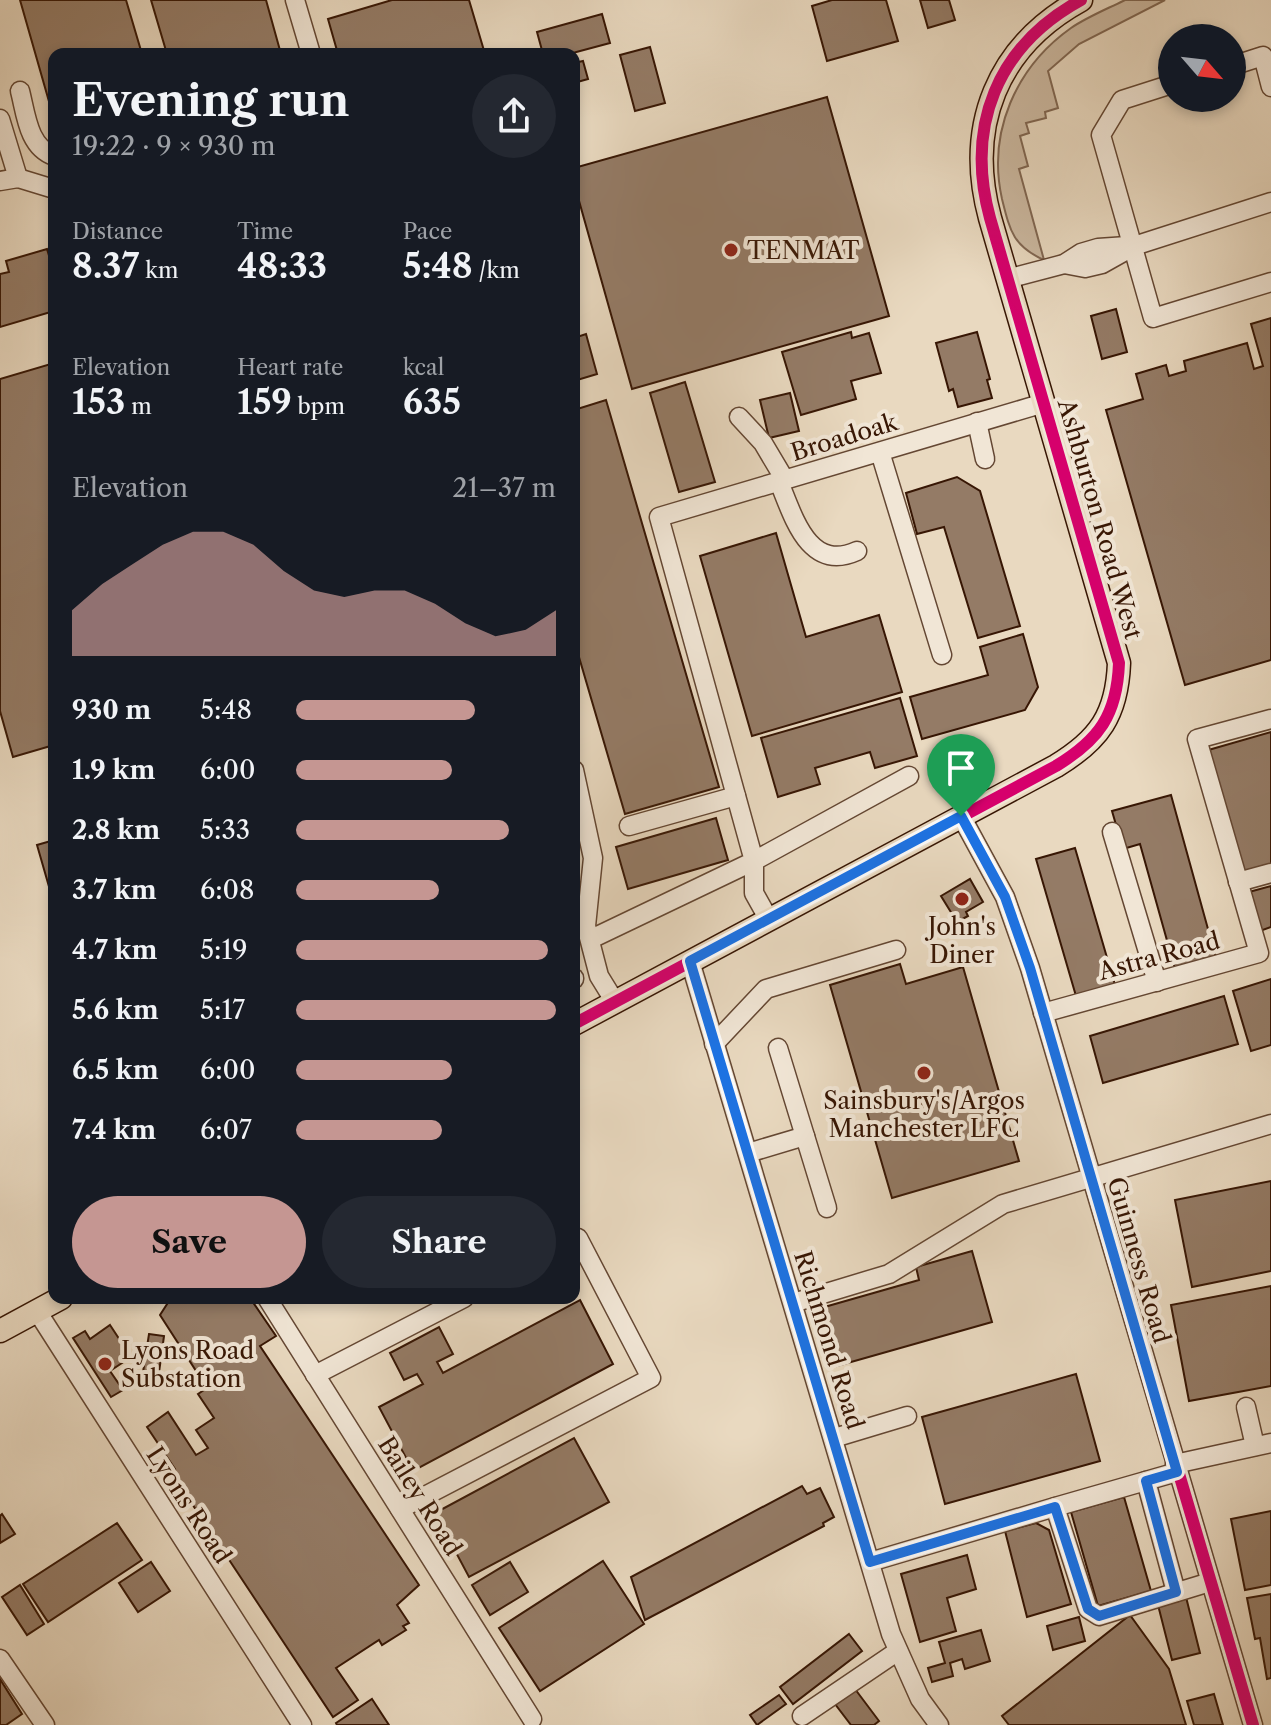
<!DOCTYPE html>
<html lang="en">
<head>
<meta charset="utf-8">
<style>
  :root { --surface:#171b24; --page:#242831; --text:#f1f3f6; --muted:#9ea1a6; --accent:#c59692 }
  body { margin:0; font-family:"Libre Caslon Text",serif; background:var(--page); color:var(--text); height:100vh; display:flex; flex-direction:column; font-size:30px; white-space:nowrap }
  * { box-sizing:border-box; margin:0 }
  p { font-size:26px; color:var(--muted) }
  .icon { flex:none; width:44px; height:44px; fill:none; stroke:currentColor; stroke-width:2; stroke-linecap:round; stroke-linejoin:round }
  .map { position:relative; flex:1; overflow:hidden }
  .sheet { position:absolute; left:48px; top:48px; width:532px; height:1256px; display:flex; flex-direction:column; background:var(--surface); border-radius:16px; box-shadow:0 4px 12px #0003 }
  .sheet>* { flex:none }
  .needle { width:52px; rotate:118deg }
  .fabs { position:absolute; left:1158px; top:24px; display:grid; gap:16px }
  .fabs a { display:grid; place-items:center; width:88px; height:88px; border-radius:50%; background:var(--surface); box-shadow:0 4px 12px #0003; font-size:40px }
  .pin { position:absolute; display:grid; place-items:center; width:68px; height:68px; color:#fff; margin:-82px -34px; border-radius:50% 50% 50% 0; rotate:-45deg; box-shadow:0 0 8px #0007 }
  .pin .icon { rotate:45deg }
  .round { display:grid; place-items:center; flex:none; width:84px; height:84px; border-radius:42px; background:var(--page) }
  .summary { display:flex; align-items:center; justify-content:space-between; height:136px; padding:0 24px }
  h1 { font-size:44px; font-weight:800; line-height:60px }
  .metrics { display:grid; grid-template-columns:repeat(3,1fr); gap:12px; height:136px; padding:8px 24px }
  .metrics div { display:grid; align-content:center }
  .metrics b { font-size:34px; font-weight:800 }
  .metrics small { font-size:22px; font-weight:400 }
  .metrics p { font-size:22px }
  .chart { height:224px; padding:16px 24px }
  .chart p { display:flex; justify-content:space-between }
  .chart svg { width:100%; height:144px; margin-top:8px; fill:var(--accent); opacity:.7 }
  .primary-button { display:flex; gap:16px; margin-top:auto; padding:16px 24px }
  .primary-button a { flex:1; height:92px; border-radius:48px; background:var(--accent); color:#111; font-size:32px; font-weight:800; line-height:92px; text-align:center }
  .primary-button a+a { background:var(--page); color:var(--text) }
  ul { padding:0 24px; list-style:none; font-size:26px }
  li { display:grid; grid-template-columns:128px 96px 1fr; align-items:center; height:60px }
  li i { height:20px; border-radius:10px; background:var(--accent) }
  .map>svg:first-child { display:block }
</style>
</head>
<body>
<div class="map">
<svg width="1271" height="1725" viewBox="0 0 1271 1725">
  <rect width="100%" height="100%" fill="#e9d9c0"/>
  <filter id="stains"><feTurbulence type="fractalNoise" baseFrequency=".0025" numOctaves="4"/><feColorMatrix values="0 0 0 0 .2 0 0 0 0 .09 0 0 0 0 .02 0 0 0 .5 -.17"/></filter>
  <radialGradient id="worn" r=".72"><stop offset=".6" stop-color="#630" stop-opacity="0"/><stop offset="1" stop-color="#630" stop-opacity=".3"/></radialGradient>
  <path fill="#cbb8a0" stroke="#816752" stroke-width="2" d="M1125 0H1165L1079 44 1048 71 1058 108 1045 112 1046 118 1026 123 1029 133 1020 136 1028 166 1019 169 1044 260C1013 246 1010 231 1002 199 987 132 1016 67 1071 28 1087 17 1107 9 1125 0Z"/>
  <g fill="#947b66" stroke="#371604" stroke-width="2">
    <path d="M20 0H126L142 54H54V119Z"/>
    <path d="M151 0H266L281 54H167Z"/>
    <path d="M392 0H469L485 54H338L328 19Z"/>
    <path d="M832 0H886L898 41 827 61 812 6Z"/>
    <path d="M920 0H949L955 20 928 28Z"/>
    <path d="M602 14 610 43 569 54H543L537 32Z"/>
    <path d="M650 47 665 103 635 111 620 55Z"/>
    <path d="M583 61 588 79 574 83V63Z"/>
    <path d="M827 97 889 316 632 389 574 183V168Z"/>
    <path d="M47 249 54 272V311L0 327V274L9 272 6 261Z"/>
    <path d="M1116 309 1127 352 1102 359 1091 316Z"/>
    <path d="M1271 318V660L1185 685 1106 410 1143 399 1136 374 1166 365 1169 376 1186 371 1184 361 1247 343 1254 369 1263 366 1251 324Z"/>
    <path d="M851 332 852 338 869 333 881 373 851 381 856 399 801 415 782 352Z"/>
    <path d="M977 332 990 379 987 380 992 398 958 407 953 389 949 391 936 343Z"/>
    <path d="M586 334 597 374 574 381V338Z"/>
    <path d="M54 363V745L13 757 0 711V379Z"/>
    <path d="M685 382 715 482 679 492 650 393Z"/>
    <path d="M790 393 799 431 769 438 760 400Z"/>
    <path d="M606 400 719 787 625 814 574 640V410Z"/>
    <path d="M957 477 980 491 1020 626 978 638 944 527 917 534 906 493Z"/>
    <path d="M776 533 806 637 879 615 902 692 752 736 700 556Z"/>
    <path d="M1023 634 1038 687 1025 710 922 739 910 697 988 675 980 647Z"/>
    <path d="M900 698 917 756 875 768 870 752 815 768 820 784 778 797 761 738Z"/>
    <path d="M1271 732V864L1240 873 1205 751Z"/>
    <path d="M1171 795 1216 958 1175 969 1140 844 1123 849 1112 811Z"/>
    <path d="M716 818 728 860 628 889 616 847Z"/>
    <path d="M54 840V904L37 845Z"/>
    <path d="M1075 848 1115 985 1076 996 1036 859Z"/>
    <path d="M970 879 983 902 966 912 968 916 957 922 941 896Z"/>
    <path d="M1271 886V927L1260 931 1249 892Z"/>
    <path d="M900 964 906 984 963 967 1019 1161 892 1198 830 985Z"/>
    <path d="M1271 979V1045L1251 1051 1233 991Z"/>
    <path d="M1224 996 1238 1044 1103 1083 1090 1036Z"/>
    <path d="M1271 1181V1271L1192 1287 1175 1200Z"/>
    <path d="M972 1251 992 1322 837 1366 821 1308 919 1280 916 1267Z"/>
    <path d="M1271 1286V1386L1189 1401 1171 1305Z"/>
    <path d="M171 1298H250L276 1336 260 1346 419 1585 397 1605 409 1623 403 1626 406 1630 382 1645 379 1640 336 1668 358 1700 333 1717 171 1472 175 1469 147 1427 168 1412 196 1455 208 1448 196 1430 214 1418 198 1394 207 1388 160 1315Z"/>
    <path d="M580 1300 613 1364 413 1471 379 1407 423 1384 417 1374 404 1380 390 1353 439 1327 453 1354 437 1362 443 1373Z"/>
    <path d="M110 1325 131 1357 110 1371 123 1390 111 1397 73 1338 85 1331 90 1339Z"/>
    <path d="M149 1334 164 1336 157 1387 141 1385Z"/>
    <path d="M1076 1374 1100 1461 945 1504 922 1417Z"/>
    <path d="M574 1438 609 1502 469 1577 435 1513Z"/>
    <path d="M802 1486 807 1494 820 1488 834 1517 823 1523 824 1526 645 1620 631 1577Z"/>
    <path d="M1124 1497 1151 1591 1098 1606 1071 1512Z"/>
    <path d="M1271 1511V1585L1245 1590 1231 1519Z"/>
    <path d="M2 1514 15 1534 0 1543V1516Z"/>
    <path d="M117 1523 142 1560 48 1622 23 1584Z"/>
    <path d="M1036 1523 1049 1530 1071 1604 1027 1617 1005 1531Z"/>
    <path d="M967 1555 976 1589 947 1598 956 1631 920 1642 901 1574Z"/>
    <path d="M603 1561 644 1624 540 1691 499 1628Z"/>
    <path d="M151 1562 170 1591 138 1612 119 1583Z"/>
    <path d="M510 1562 528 1592 490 1615 472 1585Z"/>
    <path d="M20 1585 44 1624 27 1635 2 1597Z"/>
    <path d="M1271 1594V1678L1267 1679 1260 1638 1255 1639 1247 1598Z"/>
    <path d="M1186 1597 1200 1653 1172 1660 1158 1605Z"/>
    <path d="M1130 1615 1169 1669 1186 1725H1009L1002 1716Z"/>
    <path d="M1079 1617 1085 1641 1053 1650 1047 1626Z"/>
    <path d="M981 1630 990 1661 965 1669 962 1659 950 1663 953 1676 932 1682 928 1668 945 1663 939 1642Z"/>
    <path d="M849 1634 862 1651 793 1704 780 1687Z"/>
    <path d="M0 1679 22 1714 6 1725H0Z"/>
    <path d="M855 1689 879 1721 874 1725H851L835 1704Z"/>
    <path d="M1214 1694 1223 1725H1194L1187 1701Z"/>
    <path d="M779 1695 786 1704 757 1725 750 1715Z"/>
    <path d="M372 1699 389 1725H337L336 1723Z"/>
  </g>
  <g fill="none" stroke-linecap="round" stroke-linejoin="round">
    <g stroke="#644733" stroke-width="21">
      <g id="minor">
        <path d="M295 0 311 54"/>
        <path d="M1232 66 1263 56 1271 87"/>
        <path d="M1172 84 1122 100 1101 135 1153 318 1271 282"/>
        <path d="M20 91C26 114 28 147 54 156"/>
        <path d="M0 119 18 178"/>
        <path d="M0 181 18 178 54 189"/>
        <path d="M1064 264 1085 268 1102 264 1134 246 1271 202"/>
        <path d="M1007 279 1064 264 1081 253 1098 248 1127 246"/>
        <path d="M739 417 763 443 785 480"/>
        <path d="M977 422 985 459"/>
        <path d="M880 452 942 655"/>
        <path d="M779 482C793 515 808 573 857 551"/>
        <path d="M574 770 593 858 586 926 599 976 615 1002"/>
        <path d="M961 816 1005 897 1030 968 1253 1725"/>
        <path d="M629 826 736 796"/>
        <path d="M1112 832 1157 982"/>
        <path d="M1238 882 1271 873"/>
        <path d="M768 918 754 893V861L909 776"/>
        <path d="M591 939 754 861 659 517 1044 403"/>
        <path d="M690 961 891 1634 920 1699 939 1725"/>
        <path d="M574 978V979"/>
        <path d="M1043 1013 1259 953 1197 739 1271 719"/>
        <path d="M714 1044 766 989 896 950"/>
        <path d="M778 1048 827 1208"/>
        <path d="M748 1153 805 1136"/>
        <path d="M267 1298 532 1719"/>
        <path d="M793 1303 889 1274 1003 1204 1271 1124"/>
        <path d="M37 1311 302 1725"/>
        <path d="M315 1375 464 1298"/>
        <path d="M1246 1407 1255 1446"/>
        <path d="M834 1438 907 1416"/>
        <path d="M1175 1464 1271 1443"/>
        <path d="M1177 1472 1055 1507 1088 1609 1099 1616 1210 1582"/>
        <path d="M1146 1481 1176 1592"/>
        <path d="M400 1509 651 1378 578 1238 574 1240"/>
        <path d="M870 1562 1055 1507"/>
        <path d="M0 1659 45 1725"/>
        <path d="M802 1716 898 1651"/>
      </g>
    </g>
    <g stroke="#371604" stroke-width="25">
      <g id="major">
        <path d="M574 1024 1056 766C1099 740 1117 715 1119 663L990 218C965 126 997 46 1081 0"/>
        <path d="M0 1331 61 1298"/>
      </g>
    </g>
    <use href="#minor" stroke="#f1e6d6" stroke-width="18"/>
    <use href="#major" stroke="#e9d9c0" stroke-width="22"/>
    <g stroke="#f1e6d6" stroke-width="17">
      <g id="cycleway">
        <path d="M961 816 1005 897 1030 968 1253 1725"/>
        <path d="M574 1024 1056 766C1099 740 1117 715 1119 663L990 218C965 126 997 46 1081 0"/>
      </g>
    </g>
    <use href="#cycleway" stroke="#d6006c" stroke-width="12"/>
  </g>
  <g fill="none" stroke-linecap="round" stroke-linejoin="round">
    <g stroke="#fff" stroke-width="16">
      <path id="route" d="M961 816 1005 897 1030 968 1177 1472 1146 1481 1176 1592 1099 1616 1088 1609 1055 1507 870 1562 690 961Z"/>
    </g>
    <use href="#route" stroke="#1a73e8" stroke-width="10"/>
  </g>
  <g fill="#8f2418" stroke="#f1e6d6" stroke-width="3">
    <circle cx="731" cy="250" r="8"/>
    <circle cx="962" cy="899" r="8"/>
    <circle cx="924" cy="1073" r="8"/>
    <circle cx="105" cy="1364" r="8"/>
  </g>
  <g text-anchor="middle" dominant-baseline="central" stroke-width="8" stroke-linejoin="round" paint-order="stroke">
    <g font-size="24" fill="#371604" stroke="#f1e6d6" text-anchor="start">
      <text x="747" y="250">TENMAT</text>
      <text x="962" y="926" text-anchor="middle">John's<tspan x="962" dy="28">Diner</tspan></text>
      <text x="924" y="1100" text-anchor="middle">Sainsbury's/Argos<tspan x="924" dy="28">Manchester LFC</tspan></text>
      <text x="121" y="1350">Lyons Road<tspan x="121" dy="28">Substation</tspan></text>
    </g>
    <g font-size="24" fill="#371604" stroke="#f1e6d6">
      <text transform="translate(844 437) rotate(-17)">Broadoak</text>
      <text transform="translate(1100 519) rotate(74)">Ashburton Road West</text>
      <text transform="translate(1159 956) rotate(-15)">Astra Road</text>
      <text transform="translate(1139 1260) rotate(74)">Guinness Road</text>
      <text transform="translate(829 1340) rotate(73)">Richmond Road</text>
      <text transform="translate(420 1496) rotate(58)">Bailey Road</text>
      <text transform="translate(189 1505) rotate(57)">Lyons Road</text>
    </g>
  </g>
  <rect width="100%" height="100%" filter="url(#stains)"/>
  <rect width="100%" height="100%" fill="url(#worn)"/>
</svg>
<div class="fabs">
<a><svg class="needle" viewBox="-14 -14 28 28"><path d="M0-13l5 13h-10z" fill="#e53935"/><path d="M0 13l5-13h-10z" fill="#9ea1a6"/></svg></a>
</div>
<div class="pin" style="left:961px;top:816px;background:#1e9e55"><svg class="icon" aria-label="arrive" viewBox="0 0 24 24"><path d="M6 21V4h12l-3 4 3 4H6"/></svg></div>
<section class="sheet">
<div class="summary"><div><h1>Evening run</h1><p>19:22 · 9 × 930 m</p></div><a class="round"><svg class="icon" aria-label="share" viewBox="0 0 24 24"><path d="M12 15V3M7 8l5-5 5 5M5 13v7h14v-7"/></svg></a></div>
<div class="metrics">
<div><p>Distance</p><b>8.37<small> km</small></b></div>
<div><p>Time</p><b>48:33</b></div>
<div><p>Pace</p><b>5:48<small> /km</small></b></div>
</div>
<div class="metrics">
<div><p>Elevation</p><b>153<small> m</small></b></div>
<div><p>Heart rate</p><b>159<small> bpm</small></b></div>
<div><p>kcal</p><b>635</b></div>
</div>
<div class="chart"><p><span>Elevation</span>21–37 m</p>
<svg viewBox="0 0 160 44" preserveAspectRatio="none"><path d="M0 44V30L10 22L20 16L30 10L40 6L50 6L60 10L70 18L80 24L90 26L100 24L110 24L120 28L130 34L140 38L150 36L160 30V44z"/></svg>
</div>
<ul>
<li><b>930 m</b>5:48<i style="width:69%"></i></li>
<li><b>1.9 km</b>6:00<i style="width:60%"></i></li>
<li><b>2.8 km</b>5:33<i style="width:82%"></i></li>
<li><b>3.7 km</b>6:08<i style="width:55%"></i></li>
<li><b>4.7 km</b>5:19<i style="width:97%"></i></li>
<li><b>5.6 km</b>5:17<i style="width:100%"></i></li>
<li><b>6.5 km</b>6:00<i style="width:60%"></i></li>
<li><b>7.4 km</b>6:07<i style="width:56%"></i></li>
</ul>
<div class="primary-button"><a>Save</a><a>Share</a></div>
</section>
</div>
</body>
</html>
